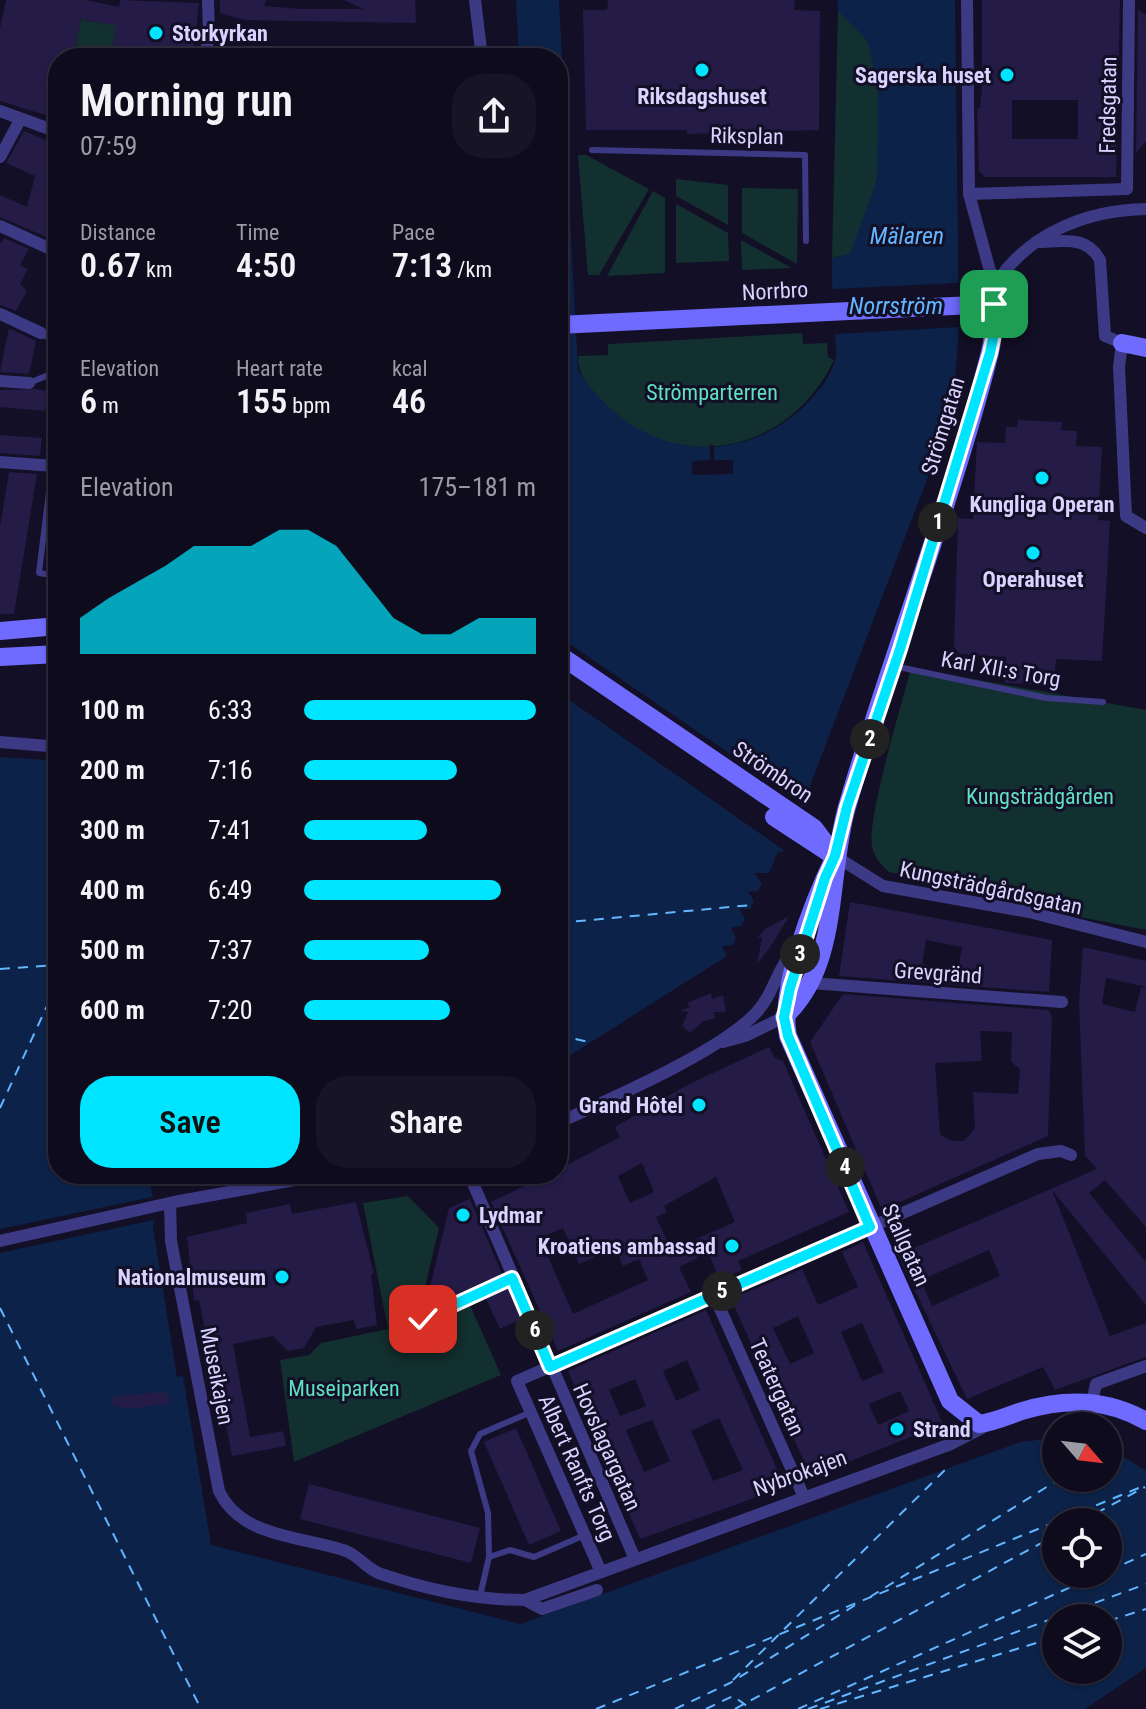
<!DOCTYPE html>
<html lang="en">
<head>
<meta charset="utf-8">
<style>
  :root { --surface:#0e0b1c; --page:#171425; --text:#f1f3f6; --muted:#9b9ba3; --line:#2e2b3b; --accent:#00e5ff }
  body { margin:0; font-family:"Roboto Condensed",sans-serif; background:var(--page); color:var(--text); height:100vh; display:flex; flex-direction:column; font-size:30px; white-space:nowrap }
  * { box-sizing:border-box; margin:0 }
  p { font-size:26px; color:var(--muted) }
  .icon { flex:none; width:44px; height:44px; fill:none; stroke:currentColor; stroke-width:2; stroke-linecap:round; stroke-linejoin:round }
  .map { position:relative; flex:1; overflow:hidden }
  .details { position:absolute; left:48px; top:48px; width:520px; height:1136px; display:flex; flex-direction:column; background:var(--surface); border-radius:32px; box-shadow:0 2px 6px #0004,0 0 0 2px var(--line) }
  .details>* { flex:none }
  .needle { width:52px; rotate:118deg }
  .buttons { position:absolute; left:1042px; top:1412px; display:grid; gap:16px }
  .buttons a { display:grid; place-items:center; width:80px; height:80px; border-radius:50%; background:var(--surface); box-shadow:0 2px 6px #0004,0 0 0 2px var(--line); font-size:40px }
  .pin { position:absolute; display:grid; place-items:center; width:68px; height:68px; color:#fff; margin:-34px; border-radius:16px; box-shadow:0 4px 12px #0006 }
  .km { position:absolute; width:40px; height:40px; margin:-20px; border-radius:50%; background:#222; color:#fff; font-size:22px; line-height:40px; text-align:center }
  .round { display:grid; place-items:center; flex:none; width:84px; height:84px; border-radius:32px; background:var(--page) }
  .overview { display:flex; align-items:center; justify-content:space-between; height:136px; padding:0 32px }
  h1 { font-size:44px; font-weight:600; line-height:60px }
  .metrics { display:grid; grid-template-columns:repeat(3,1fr); gap:12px; height:136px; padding:8px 32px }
  .metrics div { display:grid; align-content:center }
  .metrics b { font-size:34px; font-weight:600 }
  .metrics small { font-size:22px; font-weight:400 }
  .metrics p { font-size:22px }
  .chart { height:224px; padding:16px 32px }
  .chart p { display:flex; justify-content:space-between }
  .chart svg { width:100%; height:144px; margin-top:8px; fill:var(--accent); opacity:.7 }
  .cta { display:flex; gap:16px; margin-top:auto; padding:16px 32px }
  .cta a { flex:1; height:92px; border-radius:32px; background:var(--accent); color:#111; font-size:32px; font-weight:600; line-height:92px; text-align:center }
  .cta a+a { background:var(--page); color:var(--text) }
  ul { padding:0 32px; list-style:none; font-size:26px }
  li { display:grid; grid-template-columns:128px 96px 1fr; align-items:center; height:60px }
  li i { height:20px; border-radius:10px; background:var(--accent) }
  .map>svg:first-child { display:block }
</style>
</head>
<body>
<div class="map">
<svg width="1146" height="1709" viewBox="0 0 1146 1709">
  <rect width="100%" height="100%" fill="#130f26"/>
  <g fill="#12302f">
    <path d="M104 6 121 9 110 58H73L81 19 100 23Z"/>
    <path d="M838 11C851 21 864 33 871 48 884 77 881 145 877 178 873 203 859 230 850 254L832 258Z"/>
    <path d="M578 155H586L649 189 599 275H588Z"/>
    <path d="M676 179 728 185V225L676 196Z"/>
    <path d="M742 188 798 189 797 264 742 233Z"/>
    <path d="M653 191 665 198V273L607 276Z"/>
    <path d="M676 204 728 233 729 261 676 263Z"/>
    <path d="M741 240 786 265 792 268 742 270Z"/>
    <path d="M802 333 803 344 827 343 828 357 834 360C791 451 682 477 607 407 592 393 578 377 578 356L608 355V344Z"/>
    <path d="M911 668 1146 710V930L1080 917 1027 899 889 872C881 864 874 858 872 846 867 817 902 704 911 668Z"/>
    <path d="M408 1196 439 1228 421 1304C436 1323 450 1312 469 1303L501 1375 294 1462 280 1360 309 1355 321 1343 388 1329 363 1203Z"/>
  </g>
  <g fill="#0c2248" fill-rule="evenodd">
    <path d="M516 0H559L578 370C629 450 723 474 798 412 813 399 832 377 836 357 837 347 834 335 834 326 832 303 832 281 832 258L850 254 877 180 878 87 867 40 838 11 837 0H955L959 327 954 393 944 435 789 841 785 851 778 852 769 873H755L762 884 758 891 748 892 754 901 750 909H739L745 919 741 926 731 928 736 938 733 945 722 946 727 956 558 1063V58H519Z"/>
    <path d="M0 757 47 760 58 767V1174H149L155 1213 153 1227 177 1377 183 1376 211 1545 520 1624 1020 1442 1056 1438V1478H1108V1447L1146 1471V1668L1085 1709H0ZM1056 1522H1108V1574H1056ZM1056 1618H1108V1670H1056Z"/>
  </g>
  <g fill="#130f26">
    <path d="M958 283 959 327 834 334 832 289Z"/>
    <path d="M710 445H714V460H733V474L692 475V461L710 460Z"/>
    <path d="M558 636 802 803 785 851 558 692Z"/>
    <path d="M157 1196 158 1219 0 1253V1229Z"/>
  </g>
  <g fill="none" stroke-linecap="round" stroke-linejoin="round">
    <g stroke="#62b6ff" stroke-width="2" stroke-dasharray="10 8" stroke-linecap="butt">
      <path d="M558 923 752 905"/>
      <path d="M0 969 58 965"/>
      <path d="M558 1035 593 1043"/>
      <path d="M0 1108 58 982"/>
      <path d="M0 1308 201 1709"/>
      <path d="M1108 1449 1110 1448"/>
      <path d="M1080 1522 1145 1487"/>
      <path d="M1108 1571 1146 1554"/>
      <path d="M870 1597 1061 1478"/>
      <path d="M1108 1621 1146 1609"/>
      <path d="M733 1680 949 1466"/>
      <path d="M596 1709 1146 1485"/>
      <path d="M675 1709 730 1683 857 1604"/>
      <path d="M706 1709 733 1696 751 1709"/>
      <path d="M735 1709 1056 1535"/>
      <path d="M798 1709 1100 1574"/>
      <path d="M808 1709 1146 1584"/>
      <path d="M820 1709 1056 1637"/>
    </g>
  </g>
  <g fill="#241b47" fill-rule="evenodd">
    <path d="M6 0H86L119 7 120 0 199 3 193 58H110L117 26 81 19 73 58H58V119L0 101V28Z"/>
    <path d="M220 0H266L264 6 302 9H363L344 0H415L416 23 244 20 220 13Z"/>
    <path d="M608 0H795L794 10 820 11 819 130 687 134V130H586L583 10H607Z"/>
    <path d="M982 0H1120L1116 177H985L979 171 977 108H980L982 90ZM1012 100H1078V139H1012Z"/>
    <path d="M1138 10 1146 15V141L1136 153Z"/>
    <path d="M24 131 58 145V230L53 240 0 217V195L27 207 35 176 6 163Z"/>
    <path d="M4 238 29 249 20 265 28 269 20 284 27 291 16 311 0 305V244Z"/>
    <path d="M9 328 36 341 29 374 0 372Z"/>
    <path d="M35 389 47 391 45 411 0 407V390Z"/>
    <path d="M1018 420 1062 422 1061 430 1077 431 1076 446 1102 447 1098 520 1110 521 1102 661 1056 659 1054 685 1005 683 1006 657 960 654 954 647 958 518 973 519 977 442 1005 443 1006 427H1017Z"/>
    <path d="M0 435 42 438 40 456 0 453Z"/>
    <path d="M9 472 37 474 14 614H0V527Z"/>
    <path d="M850 902 1052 940 1049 992 839 976ZM926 940 962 947 958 971 922 964Z"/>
    <path d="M789 916 773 943 757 964 762 938 758 937 765 929Z"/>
    <path d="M1083 947 1146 961V987L1106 978 1102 1004 1135 1012 1141 987 1146 988V1227L1105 1180 1089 1193 1146 1262V1305L1052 1190 1110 1336 1146 1323V1357L1055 1390 1043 1367 967 1399 898 1255 1097 1169 1085 1156 1079 1002ZM989 1250 1000 1276 932 1306 921 1280Z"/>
    <path d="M711 993 712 999 723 995 726 1012H714L715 1018 702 1022 690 1033 682 1026 688 1012 680 1011 690 1007 687 1003Z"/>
    <path d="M843 994 1048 1010 1052 1016 1048 1136 882 1210 810 1042ZM980 1031 1012 1032 1011 1062 1020 1069 1018 1094 973 1092 975 1128 964 1141H952L940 1135 935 1063 982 1061Z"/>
    <path d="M769 1047 775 1058 783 1061 849 1212 738 1261 742 1270 711 1284 716 1270 708 1253 679 1267 691 1292 558 1351 491 1202 549 1174H564L561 1168 620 1137 615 1127 689 1084ZM642 1163 654 1192 630 1203 618 1176ZM716 1177 735 1222 671 1250 656 1217 667 1212 664 1206ZM563 1228 579 1264 615 1248 623 1266 639 1259 648 1280 573 1314 540 1238Z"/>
    <path d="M470 1199 503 1276 438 1306 430 1304 428 1296 449 1208Z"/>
    <path d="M356 1202 374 1274H371L377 1325 356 1329 354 1320 316 1327 304 1348 288 1351 273 1336 233 1344 250 1437 283 1431 286 1446 232 1456 210 1342H207L199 1300 194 1301 187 1237 247 1223 246 1213 290 1204 292 1214Z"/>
    <path d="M863 1242 943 1424 811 1477 731 1299 802 1269 818 1305 858 1287 842 1252ZM798 1316 814 1353 790 1364 773 1328ZM862 1323 884 1372 862 1381 841 1332ZM900 1391 909 1411 878 1425 869 1404Z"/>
    <path d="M508 1287 522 1319 500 1329 485 1297Z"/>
    <path d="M706 1310 785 1487 640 1539 568 1371ZM687 1360 700 1390 676 1401 663 1371ZM635 1379 646 1406 620 1416 609 1390ZM719 1418 743 1470 713 1481 691 1431ZM652 1420 670 1461 644 1472 626 1430Z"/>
    <path d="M162 1392 169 1394V1404L126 1409 111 1404 115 1396Z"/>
    <path d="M516 1428 561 1531 529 1545 484 1442Z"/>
    <path d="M309 1484 480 1528 471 1563 300 1519Z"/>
  </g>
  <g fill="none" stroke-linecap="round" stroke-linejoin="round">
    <g stroke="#3d3a85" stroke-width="6">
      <path d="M592 150 805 155 806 241"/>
      <path d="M41 333 58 344"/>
      <path d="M29 383 58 371"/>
      <path d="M58 419 39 573 58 576"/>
      <path d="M894 666 1046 698 1103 702"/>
      <path d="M423 1319 512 1278"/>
      <path d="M489 1557 488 1513 471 1451 480 1434 531 1412"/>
      <path d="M480 1596 489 1557 510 1550 534 1557 585 1535"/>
    </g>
    <g stroke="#3d3a85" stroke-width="12">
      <path d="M475 0 482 58"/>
      <path d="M967 0 969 194 990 271 998 280C1032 232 1088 210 1146 209"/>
      <path d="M205 58 209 34 208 0"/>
      <path d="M0 111 58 132"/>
      <path d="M0 157 20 120"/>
      <path d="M969 194 1127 189 1129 0"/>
      <path d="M0 226 57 252"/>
      <path d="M1036 242C1061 242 1086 234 1100 260L1105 336 1122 343 1119 367 1126 516 1146 528"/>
      <path d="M0 314 41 333"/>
      <path d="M0 381 29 383"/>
      <path d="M0 462 54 466"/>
      <path d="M0 742 48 746"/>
      <path d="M835 856 883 886 1029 912 1146 942"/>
      <path d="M811 983 1062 1002"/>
      <path d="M723 1042 745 1036 784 1017"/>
      <path d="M558 1123C610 1099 717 1053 755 1014 774 995 777 966 797 947"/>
      <path d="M469 1174 635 1559"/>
      <path d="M170 1203 171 1241 219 1491C241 1538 302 1536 346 1551 359 1556 368 1570 381 1574 428 1590 476 1600 525 1600L951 1444 988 1425"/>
      <path d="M0 1241 174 1202 328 1174"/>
      <path d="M714 1295 804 1497"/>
      <path d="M1092 1402 1096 1384 1146 1366"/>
      <path d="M601 1572 517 1381 1038 1154 1061 1151 1071 1155"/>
      <path d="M525 1600 542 1609 597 1590"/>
    </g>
    <g stroke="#6f6bff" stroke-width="18">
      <path d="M558 325 994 304"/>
      <path d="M1122 343 1146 348"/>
      <path d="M0 631 58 626"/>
      <path d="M558 654 814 828 835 856"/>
      <path d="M0 657 58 654"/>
      <path d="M774 817 829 853"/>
      <path d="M835 856C814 900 778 989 788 1036L950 1401 979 1424C995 1422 1007 1416 1022 1411 1065 1398 1106 1398 1146 1421"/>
      <path d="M784 1017C841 965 827 875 847 807 891 655 951 506 990 352 996 328 993 304 998 280"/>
    </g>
  </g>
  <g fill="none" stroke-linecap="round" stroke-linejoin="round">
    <g stroke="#fff" stroke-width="16">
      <path id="route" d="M423 1319 512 1278 550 1367 870 1227 788 1036 784 1017 790 988 825 878 835 856 847 807 900 649 990 353 994 334V304"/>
    </g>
    <use href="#route" stroke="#00e5ff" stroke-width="10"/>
  </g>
  <g fill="#00e5ff" stroke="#130f26" stroke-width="3">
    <circle cx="156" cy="33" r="8"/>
    <circle cx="702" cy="70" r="8"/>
    <circle cx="1007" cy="75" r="8"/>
    <circle cx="1042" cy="478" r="8"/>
    <circle cx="1033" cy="553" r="8"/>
    <circle cx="699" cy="1105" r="8"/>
    <circle cx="463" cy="1215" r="8"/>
    <circle cx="732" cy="1246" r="8"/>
    <circle cx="282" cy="1277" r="8"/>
    <circle cx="897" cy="1429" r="8"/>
  </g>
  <g text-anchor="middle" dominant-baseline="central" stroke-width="6" stroke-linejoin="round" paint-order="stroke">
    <g font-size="22" font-weight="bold" fill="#d9d4ff" stroke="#130f26" text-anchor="end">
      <text x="172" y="33" text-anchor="start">Storkyrkan</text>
      <text x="991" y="75">Sagerska huset</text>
      <text x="702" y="96" text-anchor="middle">Riksdagshuset</text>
      <text x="1042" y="504" text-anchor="middle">Kungliga Operan</text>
      <text x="1033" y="579" text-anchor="middle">Operahuset</text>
      <text x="683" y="1105">Grand Hôtel</text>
      <text x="479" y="1215" text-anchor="start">Lydmar</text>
      <text x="716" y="1246">Kroatiens ambassad</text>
      <text x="266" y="1277">Nationalmuseum</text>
      <text x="913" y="1429" text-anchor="start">Strand</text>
    </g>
    <g font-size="22" fill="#d9d4ff" stroke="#130f26">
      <text transform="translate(1108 105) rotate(-89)">Fredsgatan</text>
      <text transform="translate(747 136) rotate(1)">Riksplan</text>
      <text transform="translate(775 291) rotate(-3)">Norrbro</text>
      <text transform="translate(943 426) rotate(-73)">Strömgatan</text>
      <text transform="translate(1001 669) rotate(10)">Karl XII:s Torg</text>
      <text transform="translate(773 772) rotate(34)">Strömbron</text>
      <text transform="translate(991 888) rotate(12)">Kungsträdgårdsgatan</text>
      <text transform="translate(938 973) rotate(4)">Grevgränd</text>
      <text transform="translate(906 1245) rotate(66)">Stallgatan</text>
      <text transform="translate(217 1376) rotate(79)">Museikajen</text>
      <text transform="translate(777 1387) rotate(66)">Teatergatan</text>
      <text transform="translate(607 1447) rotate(66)">Hovslagargatan</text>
      <text transform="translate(577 1468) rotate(66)">Albert Ranfts Torg</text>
      <text transform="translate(800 1473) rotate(-20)">Nybrokajen</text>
    </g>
    <g font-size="22" fill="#5fe0c0" stroke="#130f26">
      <text x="712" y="392">Strömparterren</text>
      <text x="1040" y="796">Kungsträdgården</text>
      <text x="344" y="1388">Museiparken</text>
    </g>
    <g font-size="24" font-style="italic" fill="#62b6ff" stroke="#130f26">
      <text x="907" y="236">Mälaren</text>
      <text x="896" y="306">Norrström</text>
    </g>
  </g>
</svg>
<div class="buttons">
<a><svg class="needle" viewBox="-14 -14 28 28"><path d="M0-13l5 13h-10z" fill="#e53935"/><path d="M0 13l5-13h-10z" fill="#9b9ba3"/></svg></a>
<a><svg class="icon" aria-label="locate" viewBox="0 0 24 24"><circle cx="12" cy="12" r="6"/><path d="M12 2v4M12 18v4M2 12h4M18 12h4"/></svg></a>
<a><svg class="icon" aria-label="layers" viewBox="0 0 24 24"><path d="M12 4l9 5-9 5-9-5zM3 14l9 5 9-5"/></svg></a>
</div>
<div class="pin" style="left:994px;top:304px;background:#1e9e55"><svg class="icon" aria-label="arrive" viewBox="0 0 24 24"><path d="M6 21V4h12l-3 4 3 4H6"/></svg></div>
<div class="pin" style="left:423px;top:1319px;background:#d93025"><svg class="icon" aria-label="check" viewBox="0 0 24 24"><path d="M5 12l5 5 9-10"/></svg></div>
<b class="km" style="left:938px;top:522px">1</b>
<b class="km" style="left:870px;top:739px">2</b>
<b class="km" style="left:800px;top:954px">3</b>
<b class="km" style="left:845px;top:1167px">4</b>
<b class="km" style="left:722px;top:1291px">5</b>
<b class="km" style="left:535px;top:1330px">6</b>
<section class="details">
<div class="overview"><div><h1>Morning run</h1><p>07:59</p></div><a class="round"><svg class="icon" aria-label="share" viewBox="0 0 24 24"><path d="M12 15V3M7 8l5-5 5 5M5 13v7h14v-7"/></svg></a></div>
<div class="metrics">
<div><p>Distance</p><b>0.67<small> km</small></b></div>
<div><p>Time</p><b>4:50</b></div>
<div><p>Pace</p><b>7:13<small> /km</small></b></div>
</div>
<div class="metrics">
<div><p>Elevation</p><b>6<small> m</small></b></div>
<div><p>Heart rate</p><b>155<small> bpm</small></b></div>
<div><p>kcal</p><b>46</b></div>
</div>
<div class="chart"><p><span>Elevation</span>175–181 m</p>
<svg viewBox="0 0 160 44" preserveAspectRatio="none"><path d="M0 44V33L10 27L20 22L30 17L40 11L50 11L60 11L70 6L80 6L90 11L100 22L110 33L120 38L130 38L140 33L150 33L160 33V44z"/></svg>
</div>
<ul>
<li><b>100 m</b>6:33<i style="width:100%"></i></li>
<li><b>200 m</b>7:16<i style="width:66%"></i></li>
<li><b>300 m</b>7:41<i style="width:53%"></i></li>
<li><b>400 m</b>6:49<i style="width:85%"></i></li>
<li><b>500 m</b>7:37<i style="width:54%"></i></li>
<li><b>600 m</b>7:20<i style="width:63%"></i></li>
</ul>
<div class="cta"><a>Save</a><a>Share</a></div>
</section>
</div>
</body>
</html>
